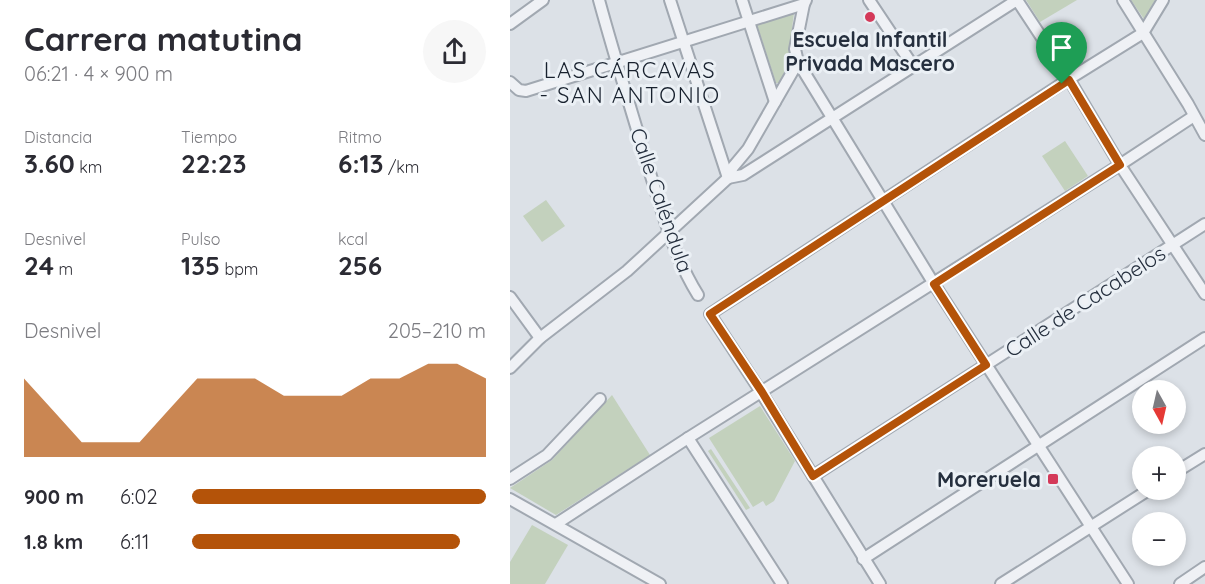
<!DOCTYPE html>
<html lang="es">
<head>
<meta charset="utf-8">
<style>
  :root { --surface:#fff; --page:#f7f7f7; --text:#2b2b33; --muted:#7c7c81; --accent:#b45309 }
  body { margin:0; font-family:Quicksand,sans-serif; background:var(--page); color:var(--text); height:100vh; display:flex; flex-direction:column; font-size:22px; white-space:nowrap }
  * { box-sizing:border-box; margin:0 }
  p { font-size:20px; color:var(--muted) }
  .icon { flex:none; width:33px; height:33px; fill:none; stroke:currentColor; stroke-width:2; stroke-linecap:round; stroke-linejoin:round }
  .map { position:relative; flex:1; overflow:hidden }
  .sheet { display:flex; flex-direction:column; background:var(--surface); width:510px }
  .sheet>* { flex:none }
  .needle { width:39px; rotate:172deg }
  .fabs { position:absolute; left:622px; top:380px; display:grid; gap:12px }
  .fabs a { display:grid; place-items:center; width:54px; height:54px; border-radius:50%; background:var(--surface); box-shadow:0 3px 9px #0003; font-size:30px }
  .pin { position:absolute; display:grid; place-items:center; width:51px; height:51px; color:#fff; margin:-62px -26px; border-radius:50% 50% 50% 0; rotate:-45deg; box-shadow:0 0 6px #0007 }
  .pin .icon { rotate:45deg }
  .round { display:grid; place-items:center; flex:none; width:63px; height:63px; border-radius:32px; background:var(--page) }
  .headline { display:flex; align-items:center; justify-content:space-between; height:102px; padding:0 24px }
  h1 { font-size:33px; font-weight:700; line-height:45px }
  .metrics { display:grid; grid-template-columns:repeat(3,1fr); gap:9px; height:102px; padding:6px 24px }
  .metrics div { display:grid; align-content:center }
  .metrics b { font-size:26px; font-weight:700 }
  .metrics small { font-size:16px; font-weight:400 }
  .metrics p { font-size:16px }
  .chart { height:168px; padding:12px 24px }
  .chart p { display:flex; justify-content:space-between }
  .chart svg { width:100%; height:108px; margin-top:6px; fill:var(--accent); opacity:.7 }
  ul { padding:0 24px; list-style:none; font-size:20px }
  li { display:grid; grid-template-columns:96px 72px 1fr; align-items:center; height:45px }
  li i { height:15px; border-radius:8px; background:var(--accent) }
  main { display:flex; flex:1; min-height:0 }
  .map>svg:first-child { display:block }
</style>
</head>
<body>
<main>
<section class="sheet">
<div class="headline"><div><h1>Carrera matutina</h1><p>06:21 · 4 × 900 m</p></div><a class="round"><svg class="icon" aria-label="share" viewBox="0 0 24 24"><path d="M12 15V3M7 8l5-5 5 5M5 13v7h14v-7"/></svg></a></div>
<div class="metrics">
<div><p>Distancia</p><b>3.60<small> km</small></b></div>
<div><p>Tiempo</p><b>22:23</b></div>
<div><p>Ritmo</p><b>6:13<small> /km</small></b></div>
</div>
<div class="metrics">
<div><p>Desnivel</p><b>24<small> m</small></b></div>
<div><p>Pulso</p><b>135<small> bpm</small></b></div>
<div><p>kcal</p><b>256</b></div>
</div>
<div class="chart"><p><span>Desnivel</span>205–210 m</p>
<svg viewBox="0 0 160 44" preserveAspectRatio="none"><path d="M0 44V12L10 25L20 38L30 38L40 38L50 25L60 12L70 12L80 12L90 19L100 19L110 19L120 12L130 12L140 6L150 6L160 12V44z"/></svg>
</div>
<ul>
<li><b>900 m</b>6:02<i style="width:100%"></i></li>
<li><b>1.8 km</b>6:11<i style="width:91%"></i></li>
</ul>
</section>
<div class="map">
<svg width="695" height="584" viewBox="0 0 695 584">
  <rect width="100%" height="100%" fill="#dce1e7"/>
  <g fill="#c3d1bd">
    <path d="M516 0H567L530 22Z"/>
    <path d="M621 0H645L634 19Z"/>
    <path d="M284 13 277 67 269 83H266L247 25Z"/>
    <path d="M555 141 578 176 555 191 532 156Z"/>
    <path d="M36 200 55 226 32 242 13 216Z"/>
    <path d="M102 395 140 455 46 515 0 488 42 460Z"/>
    <path d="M250 406 285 461 264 501 256 506 253 501 243 507 199 438Z"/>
    <path d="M201 449 240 508 236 510 198 451Z"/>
    <path d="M22 525 58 545 35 584H0V562Z"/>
  </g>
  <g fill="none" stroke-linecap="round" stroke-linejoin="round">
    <g stroke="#a1a8b1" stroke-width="14">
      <g id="minor">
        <path d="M89 0C104 55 121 109 137 163 151 208 163 255 188 295"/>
        <path d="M160 0 218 178"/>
        <path d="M232 0 265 102"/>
        <path d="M296 0 294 4 285 49 288 62 424 284 618 584"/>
        <path d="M359 0 403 66"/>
        <path d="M613 0 678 104 695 135"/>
        <path d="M0 24 33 0"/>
        <path d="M0 82 9 90 16 91 294 4"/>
        <path d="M218 178 233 175 507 0 559 79 610 165 695 294"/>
        <path d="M0 297 30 338"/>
        <path d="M0 368 30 338 117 271 218 178 223 167 238 149 288 62"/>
        <path d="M178 438 272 584"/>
        <path d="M666 472 695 454"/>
        <path d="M303 476 695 224"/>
        <path d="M0 479 37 455 90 399"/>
        <path d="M0 499 150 584"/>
        <path d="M46 524 178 438 602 170 684 116"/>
        <path d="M353 559 695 338"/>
        <path d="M370 584 251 392 200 314 559 79 633 33 653 0"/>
        <path d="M491 584 640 489"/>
        <path d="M670 584 695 567"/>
      </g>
    </g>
    <use href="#minor" stroke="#eff1f5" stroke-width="10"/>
  </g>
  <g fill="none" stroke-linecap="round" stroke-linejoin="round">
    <g stroke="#fff" stroke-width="12">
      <path id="route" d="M559 80 610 165 424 284 476 365 303 476 252 392 200 314Z"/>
    </g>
    <use href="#route" stroke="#b45309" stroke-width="8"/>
  </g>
  <g fill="#d43959" stroke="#ebf0f5" stroke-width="2">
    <circle cx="360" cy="17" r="6"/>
    <rect x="537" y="473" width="12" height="12" rx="3"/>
  </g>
  <g text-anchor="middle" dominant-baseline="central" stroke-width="6" stroke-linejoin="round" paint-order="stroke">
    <g font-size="21" font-weight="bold" fill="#252f3e" stroke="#ebf0f5">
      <text x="360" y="39">Escuela Infantil<tspan x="360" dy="24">Privada Mascero</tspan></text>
      <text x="531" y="479" text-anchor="end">Moreruela</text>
    </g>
    <g font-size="21" fill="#252f3e" stroke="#ebf0f5">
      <text transform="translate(152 200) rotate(71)">Calle Caléndula</text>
      <text transform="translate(575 301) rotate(-33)">Calle de Cacabelos</text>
    </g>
    <g font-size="22" letter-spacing="1.5" fill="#18212e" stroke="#ebf0f5">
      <text x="120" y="70">LAS CÁRCAVAS<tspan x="120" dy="25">- SAN ANTONIO</tspan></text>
    </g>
  </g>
</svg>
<div class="fabs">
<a><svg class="needle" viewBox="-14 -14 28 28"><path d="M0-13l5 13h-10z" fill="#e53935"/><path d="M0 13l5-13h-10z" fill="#7c7c81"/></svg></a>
<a>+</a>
<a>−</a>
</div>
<div class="pin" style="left:552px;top:84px;background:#1e9e55"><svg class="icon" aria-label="arrive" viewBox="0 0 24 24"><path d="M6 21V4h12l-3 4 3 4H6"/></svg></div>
</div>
</main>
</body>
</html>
